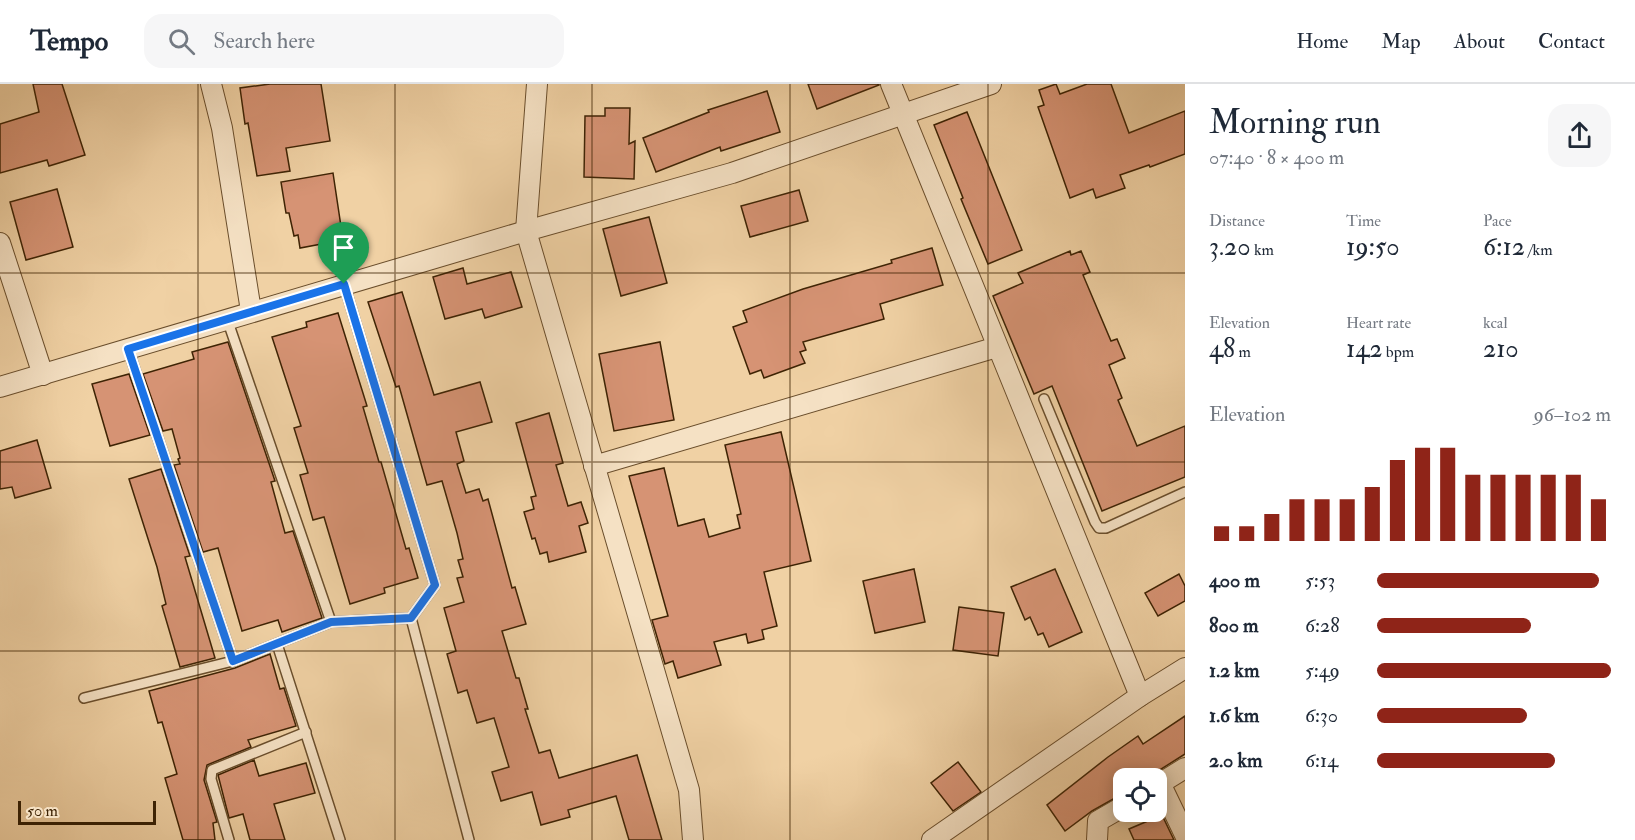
<!DOCTYPE html>
<html lang="en">
<head>
<meta charset="utf-8">
<style>
  :root { --surface:#fff; --page:#f6f6f7; --text:#1f2937; --muted:#747a83; --line:#e0e1e3; --accent:#8f2418 }
  body { margin:0; font-family:"IM FELL Double Pica",serif; background:var(--page); color:var(--text); height:100vh; display:flex; flex-direction:column; font-size:22px; white-space:nowrap }
  * { box-sizing:border-box; margin:0 }
  p { font-size:20px; color:var(--muted) }
  .icon { flex:none; width:33px; height:33px; fill:none; stroke:currentColor; stroke-width:2; stroke-linecap:round; stroke-linejoin:round }
  .map { position:relative; flex:1; overflow:hidden }
  .side { display:flex; flex-direction:column; background:var(--surface); width:450px }
  .side>* { flex:none }
  .buttons { position:absolute; left:1113px; top:684px; display:grid; gap:12px }
  .buttons a { display:grid; place-items:center; width:54px; height:54px; border-radius:12px; background:var(--surface); box-shadow:0 3px 15px #0003; font-size:30px }
  .scale { position:absolute; left:18px; bottom:15px; width:138px; box-sizing:border-box; padding-left:6px; border:3px solid #3e2304; border-top:0; font-size:16px; line-height:21px; white-space:nowrap; color:#3e2304; -webkit-text-stroke:4px #f5e1c4; paint-order:stroke }
  .pin { position:absolute; display:grid; place-items:center; width:51px; height:51px; color:#fff; margin:-62px -26px; border-radius:50% 50% 50% 0; rotate:-45deg; box-shadow:0 0 6px #0007 }
  .pin .icon { rotate:45deg }
  .round { display:grid; place-items:center; flex:none; width:63px; height:63px; border-radius:18px; background:var(--page) }
  .overview { display:flex; align-items:center; justify-content:space-between; height:102px; padding:0 24px }
  h1 { font-size:33px; font-weight:600; line-height:45px }
  .figures { display:grid; grid-template-columns:repeat(3,1fr); gap:9px; height:102px; padding:6px 24px }
  .figures div { display:grid; align-content:center }
  .figures b { font-size:26px; font-weight:600 }
  .figures small { font-size:16px; font-weight:400 }
  .figures p { font-size:16px }
  .chart { height:168px; padding:12px 24px }
  .chart p { display:flex; justify-content:space-between }
  .chart svg { width:100%; height:108px; margin-top:6px; stroke:var(--accent); stroke-width:6 }
  ul { padding:0 24px; list-style:none; font-size:20px }
  li { display:grid; grid-template-columns:96px 72px 1fr; align-items:center; height:45px }
  li i { height:15px; border-radius:8px; background:var(--accent) }
  header { display:flex; align-items:center; gap:36px; box-sizing:border-box; height:84px; padding:0 30px; background:var(--surface); border-bottom:2px solid var(--line) }
  header strong { font-size:28px }
  nav { display:flex; gap:33px; margin-inline-start:auto; font-size:21px }
  .search { width:420px; height:54px; background:var(--page); display:flex; align-items:center; gap:15px; box-sizing:border-box; padding:0 21px; border-radius:18px; color:var(--muted); font-size:22px }
  main { display:flex; flex:1; min-height:0 }
  .map>svg:first-child { display:block }
</style>
</head>
<body>
<header>
<strong>Tempo</strong>
<div class="search"><svg class="icon" aria-label="search" viewBox="0 0 24 24"><circle cx="10" cy="10" r="6"/><path d="M15 15l6 6"/></svg>Search here</div>
<nav><a>Home</a><a>Map</a><a>About</a><a>Contact</a></nav>
</header>
<main>
<div class="map">
<svg width="1185" height="756" viewBox="0 0 1185 756">
  <rect width="100%" height="100%" fill="#f0d1a4"/>
  <filter id="stains"><feTurbulence type="fractalNoise" baseFrequency=".00333" numOctaves="4"/><feColorMatrix values="0 0 0 0 .2 0 0 0 0 .09 0 0 0 0 .02 0 0 0 .5 -.17"/></filter>
  <radialGradient id="worn" r=".72"><stop offset=".6" stop-color="#630" stop-opacity="0"/><stop offset="1" stop-color="#630" stop-opacity=".3"/></radialGradient>
  <g fill="#d69374" stroke="#3e2304" stroke-width="1.5">
    <path d="M33 0H62L85 71 49 82 47 76 0 89V40L39 28Z"/>
    <path d="M270 0H321L330 57 286 64 290 87 257 92 248 39 245 40 240 4Z"/>
    <path d="M808 0H879V1L817 25Z"/>
    <path d="M1056 0 1060 10 1087 0H1111L1129 49 1185 27V70L1150 83 1149 81 1120 91 1125 104 1096 114 1093 105 1070 114 1038 23 1044 21 1039 6Z"/>
    <path d="M767 7 780 48 721 67 720 63 656 88 643 54 709 28 708 26Z"/>
    <path d="M605 24H630L629 60 635 57 634 95 584 93 585 32H605Z"/>
    <path d="M967 28 1022 166 988 180 961 115 963 114 934 41Z"/>
    <path d="M333 89 343 156 300 164 298 151 294 152 289 129H286L281 98Z"/>
    <path d="M57 105 73 163 26 176 10 118Z"/>
    <path d="M799 106 808 137 750 153 741 122Z"/>
    <path d="M649 133 667 199 621 212 603 145Z"/>
    <path d="M932 164 943 201 880 220 884 235 803 258 806 266 800 268 805 279 764 294 761 286 750 290 733 243 747 238 743 227 803 205 892 179 891 176Z"/>
    <path d="M1070 167 1071 171 1081 167 1090 188 1083 191 1111 257 1117 255 1125 274 1109 281 1122 314 1118 316 1137 362 1185 342V393L1102 427 1052 302 1034 310 993 212 1023 199 1018 189Z"/>
    <path d="M463 184 467 200 511 188 522 223 485 234 482 225 445 235 433 193Z"/>
    <path d="M402 208 434 311 480 298 492 338 456 348 464 377 457 380 466 409 479 405 483 417 488 415 512 504 515 503 526 540 502 547 516 594H519L528 625H525L539 669 550 666 559 694 637 671 662 756H629L616 712 568 726 570 733 541 741 532 708 501 717 492 688 509 683 494 634 477 639 467 606 458 609 447 570 456 567 444 524 464 518 457 494 463 493 458 476 463 475 457 449 442 397 427 401 399 302 396 303 368 218Z"/>
    <path d="M338 229 367 322 363 323 379 378H381L406 465 409 464 418 494 384 504 385 509 350 520 324 433 313 436 300 391 308 389 294 344 301 342 272 253 307 243 306 238Z"/>
    <path d="M228 258 275 397 271 398 285 449 293 447 322 534 282 548 278 536 242 547 218 464 203 468 174 381 180 380 178 375 180 374 172 345 163 347 143 290 194 275 192 268Z"/>
    <path d="M660 258 674 336 614 347 599 270Z"/>
    <path d="M129 290 150 351 110 362 92 300Z"/>
    <path d="M549 329 563 379 556 381 568 422 581 418 588 439 579 442 586 468 549 478 547 468 540 470 535 454 532 455 524 428 534 425 531 413 536 412 516 339Z"/>
    <path d="M781 348 811 477 764 488 777 542 762 546 764 555 748 559 746 550 714 558 721 581 678 594 673 577 665 580 652 536 668 532 629 392 664 384 678 442 704 435 709 453 740 444 737 431 741 430 725 361Z"/>
    <path d="M37 356 51 404 15 414 12 403 0 405V367Z"/>
    <path d="M161 385 190 472 185 473 215 574 180 583 162 522 166 520 157 483 129 395Z"/>
    <path d="M914 485 925 538 875 549 863 497Z"/>
    <path d="M1055 485 1082 548 1049 563 1043 549 1038 551 1030 533 1025 536 1011 503Z"/>
    <path d="M1179 490 1185 502V517L1158 532 1145 509Z"/>
    <path d="M959 523 1004 529 998 572 953 566Z"/>
    <path d="M270 570 280 605 284 604 296 642 248 656 251 663 207 681 204 696 217 738 213 739 215 756H183L165 694 177 690 162 638 158 639 149 607 235 584Z"/>
    <path d="M1185 632V670L1147 694H1124V709L1092 727 1065 747 1047 721 1108 673 1138 652 1143 660Z"/>
    <path d="M254 676 259 692 306 679 315 709 274 720 285 756H250L243 730 229 734 218 691Z"/>
    <path d="M958 678 981 708 953 727 931 699Z"/>
    <path d="M1162 731 1174 756H1134L1129 745Z"/>
  </g>
  <g fill="none" stroke-linecap="round" stroke-linejoin="round">
    <g stroke="#6a4e2c" stroke-width="12">
      <g id="lane">
        <path d="M344 200 435 501 411 534 469 756"/>
        <path d="M227 235 331 538"/>
        <path d="M128 265 233 577"/>
        <path d="M1044 315 1095 438 1099 444H1106L1185 408"/>
        <path d="M277 560 340 756"/>
        <path d="M84 614 233 577 331 538 411 534"/>
        <path d="M229 756 211 695 212 686 306 648"/>
      </g>
    </g>
    <g stroke="#6a4e2c" stroke-width="22">
      <g id="street">
        <path d="M211 0 222 44 251 227"/>
        <path d="M537 0 526 147 689 706 693 756"/>
        <path d="M891 0 1140 612"/>
        <path d="M0 159 43 291"/>
        <path d="M0 303 526 147 732 89 991 0"/>
        <path d="M594 382 997 263"/>
        <path d="M1160 699 1185 751"/>
        <path d="M1156 702 1185 684"/>
        <path d="M932 756 1140 612 1185 584"/>
        <path d="M1097 756 1098 737 1124 722"/>
      </g>
    </g>
    <use href="#lane" stroke="#f5e1c4" stroke-width="9"/>
    <use href="#street" stroke="#f5e1c4" stroke-width="20"/>
  </g>
  <g fill="none" stroke-linecap="round" stroke-linejoin="round">
    <g stroke="#fff" stroke-width="12">
      <path id="route" d="M344 200 435 501 411 534 331 538 233 577 128 265Z"/>
    </g>
    <use href="#route" stroke="#1a73e8" stroke-width="8"/>
  </g>
  <path fill="none" stroke="#3e2304" stroke-width="1.5" stroke-opacity="0.55" d="M198 0V756M395 0V756M592 0V756M790 0V756M988 0V756M0 189H1185M0 378H1185M0 567H1185"/>
  <rect width="100%" height="100%" filter="url(#stains)"/>
  <rect width="100%" height="100%" fill="url(#worn)"/>
</svg>
<div class="buttons">
<a><svg class="icon" aria-label="locate" viewBox="0 0 24 24"><circle cx="12" cy="12" r="6"/><path d="M12 2v4M12 18v4M2 12h4M18 12h4"/></svg></a>
</div>
<div class="scale">50 m</div>
<div class="pin" style="left:344px;top:200px;background:#1e9e55"><svg class="icon" aria-label="arrive" viewBox="0 0 24 24"><path d="M6 21V4h12l-3 4 3 4H6"/></svg></div>
</div>
<section class="side">
<div class="overview"><div><h1>Morning run</h1><p>07:40 · 8 × 400 m</p></div><a class="round"><svg class="icon" aria-label="share" viewBox="0 0 24 24"><path d="M12 15V3M7 8l5-5 5 5M5 13v7h14v-7"/></svg></a></div>
<div class="figures">
<div><p>Distance</p><b>3.20<small> km</small></b></div>
<div><p>Time</p><b>19:50</b></div>
<div><p>Pace</p><b>6:12<small> /km</small></b></div>
</div>
<div class="figures">
<div><p>Elevation</p><b>48<small> m</small></b></div>
<div><p>Heart rate</p><b>142<small> bpm</small></b></div>
<div><p>kcal</p><b>210</b></div>
</div>
<div class="chart"><p><span>Elevation</span>96–102 m</p>
<svg viewBox="0 0 160 44" preserveAspectRatio="none"><path d="M5 44V38M15 44V38M25 44V33M35 44V27M45 44V27M55 44V27M65 44V22M75 44V11M85 44V6M95 44V6M105 44V17M115 44V17M125 44V17M135 44V17M145 44V17M155 44V27"/></svg>
</div>
<ul>
<li><b>400 m</b>5:53<i style="width:95%"></i></li>
<li><b>800 m</b>6:28<i style="width:66%"></i></li>
<li><b>1.2 km</b>5:49<i style="width:100%"></i></li>
<li><b>1.6 km</b>6:30<i style="width:64%"></i></li>
<li><b>2.0 km</b>6:14<i style="width:76%"></i></li>
</ul>
</section>
</main>
</body>
</html>
